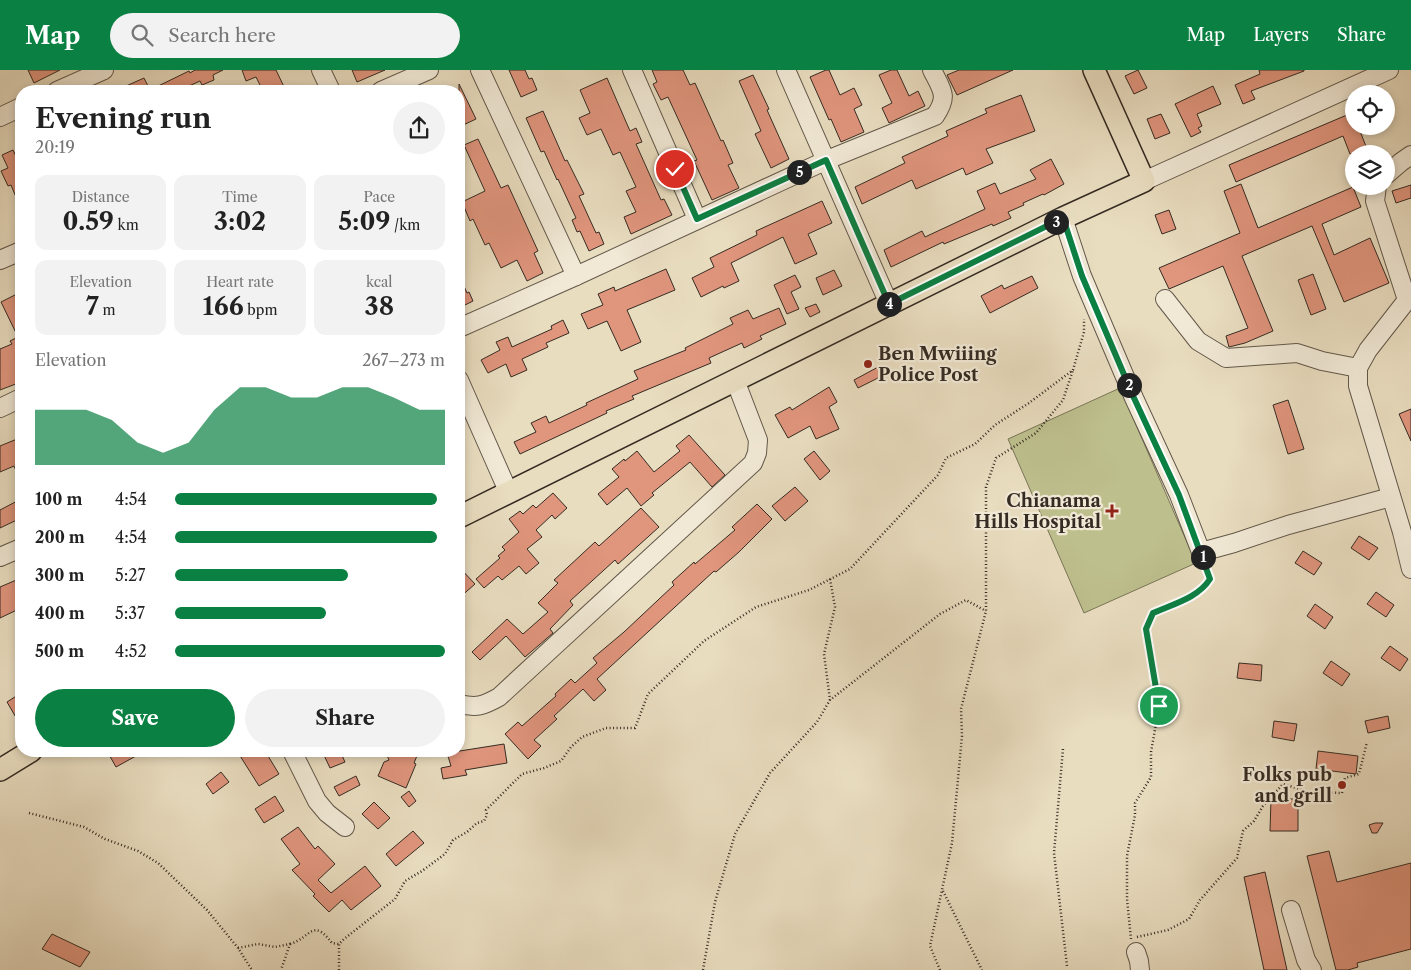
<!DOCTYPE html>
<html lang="en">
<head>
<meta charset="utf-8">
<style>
  :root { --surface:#fff; --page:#f2f2f2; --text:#222; --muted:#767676; --accent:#0b8043 }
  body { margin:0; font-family:"Libre Caslon Text",serif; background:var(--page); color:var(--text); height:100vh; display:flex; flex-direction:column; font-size:19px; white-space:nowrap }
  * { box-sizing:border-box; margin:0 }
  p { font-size:16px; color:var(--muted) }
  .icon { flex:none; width:28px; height:28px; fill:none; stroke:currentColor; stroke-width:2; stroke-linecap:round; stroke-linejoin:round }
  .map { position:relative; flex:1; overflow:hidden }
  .panel { position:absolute; left:15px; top:15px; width:450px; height:672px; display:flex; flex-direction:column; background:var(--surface); border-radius:20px; box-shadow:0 2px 8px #0003 }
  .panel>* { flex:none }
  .controls { position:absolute; left:1345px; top:15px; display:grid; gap:10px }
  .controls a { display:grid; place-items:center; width:50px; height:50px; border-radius:50%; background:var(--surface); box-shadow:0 2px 8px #0003; font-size:25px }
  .pin { position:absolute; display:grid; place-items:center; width:42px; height:42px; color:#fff; margin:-21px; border:2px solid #fff; border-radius:50%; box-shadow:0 1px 5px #0007 }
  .km { position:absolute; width:25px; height:25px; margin:-12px; border-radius:50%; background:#222; color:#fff; font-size:14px; line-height:25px; text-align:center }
  .round { display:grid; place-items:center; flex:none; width:52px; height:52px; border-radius:26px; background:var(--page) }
  .headline { display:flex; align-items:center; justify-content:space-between; height:85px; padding:0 20px }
  h1 { font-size:28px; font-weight:700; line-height:38px }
  .stats { display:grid; grid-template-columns:repeat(3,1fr); gap:8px; height:85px; padding:5px 20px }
  .stats div { display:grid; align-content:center; border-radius:12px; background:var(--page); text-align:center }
  .stats b { font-size:25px; font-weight:700 }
  .stats small { font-size:14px; font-weight:400 }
  .stats p { font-size:14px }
  .chart { height:140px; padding:10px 20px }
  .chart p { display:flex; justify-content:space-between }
  .chart svg { width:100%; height:90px; margin-top:5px; fill:var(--accent); opacity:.7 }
  .primary-button { display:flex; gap:10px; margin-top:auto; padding:10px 20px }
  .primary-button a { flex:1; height:58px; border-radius:30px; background:var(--accent); color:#fff; font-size:20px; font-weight:700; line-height:58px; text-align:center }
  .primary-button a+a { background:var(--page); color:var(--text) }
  ul { padding:0 20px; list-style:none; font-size:16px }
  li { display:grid; grid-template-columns:80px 60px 1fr; align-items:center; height:38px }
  li i { height:12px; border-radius:6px; background:var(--accent) }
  header { display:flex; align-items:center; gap:30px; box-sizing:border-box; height:70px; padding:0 25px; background:var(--accent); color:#fff }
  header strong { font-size:24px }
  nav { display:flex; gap:28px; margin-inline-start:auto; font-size:18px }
  .search { width:350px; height:45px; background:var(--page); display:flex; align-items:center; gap:12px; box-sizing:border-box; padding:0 18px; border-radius:28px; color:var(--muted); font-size:19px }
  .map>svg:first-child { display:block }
</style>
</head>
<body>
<header>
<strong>Map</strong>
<div class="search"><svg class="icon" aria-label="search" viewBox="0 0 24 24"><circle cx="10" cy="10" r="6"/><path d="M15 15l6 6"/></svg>Search here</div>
<nav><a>Map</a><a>Layers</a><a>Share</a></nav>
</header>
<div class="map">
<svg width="1411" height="900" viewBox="0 0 1411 900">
  <rect width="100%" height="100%" fill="#e9ddc0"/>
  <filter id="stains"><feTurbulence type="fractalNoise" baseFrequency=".004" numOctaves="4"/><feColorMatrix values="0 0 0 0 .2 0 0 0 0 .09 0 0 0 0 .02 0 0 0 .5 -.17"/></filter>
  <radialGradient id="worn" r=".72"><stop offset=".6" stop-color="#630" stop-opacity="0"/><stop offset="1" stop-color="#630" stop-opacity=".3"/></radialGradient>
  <path fill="#bdbf8d" stroke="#797558" d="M1120 318 1196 493 1084 543 1008 369Z"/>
  <g fill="#e0957d" stroke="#352b23">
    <path d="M28 0H60L34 13Z"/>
    <path d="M195 0H223L213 5 214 10 202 15 200 11 178 21H115L144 8 150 20 189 1 190 3Z"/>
    <path d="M242 0H276L286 21H263L256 7 246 11Z"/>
    <path d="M352 0H385L357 12Z"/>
    <path d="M509 0H525L529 9 532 8 537 20 521 27Z"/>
    <path d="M652 0H683L690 15 695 13 721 71 723 70 733 93 728 95 739 118 712 130 694 91 697 90 668 27 661 30 653 14 657 12Z"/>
    <path d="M826 0H829L840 25 854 18 862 35 854 39 864 62 841 72 831 49 829 50 810 7Z"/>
    <path d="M891 0H897L909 26 918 21 925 36 889 53 882 38 892 33 879 5Z"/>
    <path d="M959 0H1013L957 25 947 5Z"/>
    <path d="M1138 0 1147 18 1134 24 1125 6Z"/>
    <path d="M1259 0H1304V1L1251 21 1255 29 1243 34 1235 15 1260 4Z"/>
    <path d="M753 5 769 39 767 40 789 89 771 98 755 64 761 61 739 11Z"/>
    <path d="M607 8 630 61 636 58 642 72 636 74 661 130 664 129 672 145 631 164 624 147 636 142 626 121 636 117 620 82 613 85 601 59 587 65 579 48 590 43 580 20Z"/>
    <path d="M459 14 476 49 459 57Z"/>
    <path d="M1213 16 1221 34 1197 44 1202 56 1198 58 1201 62 1191 67 1175 34Z"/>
    <path d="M1021 25 1035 61 986 79 993 93 966 105 963 98 916 119 912 110 862 134 855 117 905 93 902 87 948 66 946 61 987 43 985 39Z"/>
    <path d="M543 41 565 91 567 90 584 124 579 126 596 163 599 162 604 174 589 181 580 161 577 162 572 150 576 148 558 109 557 110 544 81 541 82 526 48Z"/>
    <path d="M1354 42V56H1358L1369 84H1350L1343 66 1236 112 1229 95Z"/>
    <path d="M1161 44 1170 63 1155 69 1147 49Z"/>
    <path d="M478 69 501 118 508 115 538 181 534 183 543 203 527 211 517 190 501 198 489 173 485 175 473 149 470 151 462 132 485 121 464 75Z"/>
    <path d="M13 80 21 97V139L11 115 8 116 1 101 8 98 2 85Z"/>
    <path d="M1051 89 1064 114 1044 125 1043 124 1023 133 1024 135 1008 142 1011 148 993 156 992 154 944 174 943 172 891 197 884 180 922 161 925 167 985 139 977 121 995 113 1000 124 1036 109 1030 100Z"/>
    <path d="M1241 114 1258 158 1353 117 1361 137 1322 154 1334 185 1370 168 1389 213 1344 232 1312 156 1242 186 1273 261 1245 273 1229 277 1226 266 1248 258 1223 196 1169 219 1159 198 1240 163 1224 121Z"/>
    <path d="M1411 115V128L1396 133 1392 121Z"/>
    <path d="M822 131 832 153 808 164 817 184 795 194 783 167 731 193 739 211 724 218 723 216 701 227 692 208 714 197 710 188 757 165 756 161Z"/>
    <path d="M1169 140 1176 159 1162 164 1155 145Z"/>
    <path d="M666 199 675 220 627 240 641 272 621 281 607 251 588 259 581 244 603 235 598 224 614 217 615 221Z"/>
    <path d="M834 200 842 216 823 225 816 208Z"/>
    <path d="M1313 204 1326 239 1311 245 1298 210Z"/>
    <path d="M459 205 467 223 469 222 473 231 459 238Z"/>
    <path d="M795 205 801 217 791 222 799 239 787 244 774 215Z"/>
    <path d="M1032 206 1038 218 990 243 981 226 1002 215 1004 219Z"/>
    <path d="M15 225 20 236 17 238 21 246V312L0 320V279L12 274 10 271 18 267 1 232Z"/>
    <path d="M816 234 820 242 810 247 805 238Z"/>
    <path d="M779 238 786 254 760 266 762 269 744 278 742 273 709 288 711 293 632 326 634 329 606 341 607 343 520 384 514 372 536 362 531 353 546 346 549 353 587 335 586 333 638 309 634 301 686 280 685 278 733 254 730 248 748 240 753 249Z"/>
    <path d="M563 250 569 263 546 273 548 277 522 289 527 300 511 307 506 294 488 303 481 290 500 280 496 272 508 267 512 277 552 259 551 256Z"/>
    <path d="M880 296 884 305 858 318 854 310Z"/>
    <path d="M829 317 837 332 829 337 839 359 816 369 810 356 788 368 775 345 790 337 792 340Z"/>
    <path d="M1288 330 1304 379 1288 384 1273 335Z"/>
    <path d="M1411 339V371L1399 344Z"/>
    <path d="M689 365 725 405 712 417 690 392 652 423 654 425 641 436 627 418 607 435 598 424 619 407 612 399 624 389 625 391 637 381 654 402 680 381 676 376Z"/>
    <path d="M17 369 21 379V412L14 396 0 402V376Z"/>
    <path d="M814 381 830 401 820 410 804 389Z"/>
    <path d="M795 417 808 431 785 451 772 436Z"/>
    <path d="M553 423 567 438 555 449 552 445 536 460 542 467 527 479 539 493 526 504 519 496 502 510 498 506 484 518 476 509 500 488 498 486 505 480 502 477 519 462 509 449 520 441 523 444 533 435 536 438Z"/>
    <path d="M21 429V448L0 458V440Z"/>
    <path d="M757 434 772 449 739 482 716 502 714 501 597 609 606 620 594 631 583 619 554 646 557 649 534 670 541 676 528 689 505 664 518 652 522 656 556 626 555 624 571 609 575 613 597 593 593 588 624 562 674 515 672 512 694 492 695 494 735 460 732 457Z"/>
    <path d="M641 438 659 457 618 494 615 490 570 531 573 535 550 559 553 563 525 587 506 566 480 590 472 582 507 549 523 564 548 542 538 533 558 513 554 510 595 472 599 476Z"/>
    <path d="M1359 466 1378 478 1369 490 1351 478Z"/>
    <path d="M1303 481 1322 493 1314 505 1295 493Z"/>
    <path d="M459 497 475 514 459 528Z"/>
    <path d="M21 508V538L0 548V517Z"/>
    <path d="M1376 522 1394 535 1386 547 1367 534Z"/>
    <path d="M1315 534 1333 547 1325 559 1307 546Z"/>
    <path d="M1390 576 1408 589 1400 601 1381 588Z"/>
    <path d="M1331 591 1350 604 1342 616 1323 603Z"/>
    <path d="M1239 593 1262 595 1261 611 1237 608Z"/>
    <path d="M21 623V656L7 632Z"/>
    <path d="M1388 646 1390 658 1368 663 1365 651Z"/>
    <path d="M1274 651 1297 654 1294 671 1272 667Z"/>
    <path d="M504 674 507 693 465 700 467 705 443 709 441 698 451 696 447 683Z"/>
    <path d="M107 681H145L116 697Z"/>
    <path d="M237 681H265L279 704 259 716Z"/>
    <path d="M322 681H340L345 692 330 698Z"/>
    <path d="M385 681H419L414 693 416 694 406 718 378 706 384 692 389 690Z"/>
    <path d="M1318 681 1358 686 1356 704 1316 699Z"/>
    <path d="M221 702 229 712 213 724 206 714Z"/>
    <path d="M356 706 360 715 339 726 334 717Z"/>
    <path d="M409 721 416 731 409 737 401 727Z"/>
    <path d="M275 726 284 741 264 753 255 739Z"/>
    <path d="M1271 729H1298V761H1270Z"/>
    <path d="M374 732 390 748 378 759 362 744Z"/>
    <path d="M1375 753H1383L1377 763H1372L1369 755Z"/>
    <path d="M298 757 315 779 318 776 335 794 318 810 331 823 365 796 381 816 351 840 342 830 329 842 313 826 315 824 292 800 300 794 281 769Z"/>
    <path d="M413 761 424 773 396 796 386 784Z"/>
    <path d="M1329 781 1337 812 1411 793V879L1357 893 1358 897 1348 900H1336L1307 786Z"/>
    <path d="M1265 802 1287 900H1264L1244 807Z"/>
    <path d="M52 864 90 882 80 897 42 879Z"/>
  </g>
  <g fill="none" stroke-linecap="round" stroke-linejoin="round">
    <g stroke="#62584a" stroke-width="20">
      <g id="minor">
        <path d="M321 0 331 21"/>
        <path d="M480 0 576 206"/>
        <path d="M632 0 697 149"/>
        <path d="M786 0 889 234"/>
        <path d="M57 21 104 0"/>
        <path d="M381 21 429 0"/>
        <path d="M0 47 21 37"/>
        <path d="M1386 105 1401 92 1411 85"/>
        <path d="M1144 111 1389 0"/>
        <path d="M1377 116 1375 131 1407 230"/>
        <path d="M1063 148 1082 206 1134 328 1179 425 1201 482 1234 473 1288 455 1391 427"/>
        <path d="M0 190 21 181"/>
        <path d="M1165 229 1198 271 1226 288 1297 283 1322 291 1358 298"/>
        <path d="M1411 229 1407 230 1368 280 1358 298V316L1402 462 1411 499"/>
        <path d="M459 258 576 206 827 90 935 46C949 26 942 20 932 0"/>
        <path d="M459 310 508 421"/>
        <path d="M0 338 21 328"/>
        <path d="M0 487 21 478"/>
        <path d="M459 634C477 638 483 636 499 627L753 393 757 383 758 370 735 310"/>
        <path d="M292 681 317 731 327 743 345 757"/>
        <path d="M1291 840 1306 890 1312 900"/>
        <path d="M1136 882 1139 891 1140 900"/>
      </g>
    </g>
    <g stroke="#352b23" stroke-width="24">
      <g id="major">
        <path d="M459 447 1063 148 1144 111 1094 0"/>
        <path d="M0 700 31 681"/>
      </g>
    </g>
    <g stroke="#352b23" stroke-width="2.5" stroke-dasharray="1 2.5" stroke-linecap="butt">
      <path d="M830 509 835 537 824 584 830 630"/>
      <path d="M1063 679 1054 783 1067 896"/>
      <path d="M29 743 84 757 105 769 138 781 158 793 207 840 238 878 252 900"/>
      <path d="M943 821 982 900"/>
      <path d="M1137 867 1168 860 1189 849 1200 830 1237 788 1243 761 1254 751 1263 736 1283 714 1309 722 1342 723 1345 708 1359 704 1367 672"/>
      <path d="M1131 869 1127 829V786L1135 745V733L1151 707V682L1159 637 1146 559 1153 543C1173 534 1198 528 1210 509L1205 496"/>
      <path d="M290 874C311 868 312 847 332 873L339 874"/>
      <path d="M238 878 258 874 275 877 290 874 281 900"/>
      <path d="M339 900V874L344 869 395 829 405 811 422 801 445 784 453 770 467 762 477 753 484 751 487 745 486 740 522 704 544 698 561 691 571 677 582 667 606 658H635L648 624 704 571 756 537 809 520 850 499 938 405 946 388 975 374 995 355 1029 333 1073 300 1084 262V249"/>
      <path d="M703 900 715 832 735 764 770 703 817 652 830 630 940 544 966 530 986 541"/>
      <path d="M940 900 930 876 952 773 962 666 961 639 986 541V417L996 388 1036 363 1063 330 1073 300"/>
    </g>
    <use href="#minor" stroke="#f1e9d6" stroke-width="18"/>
    <use href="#major" stroke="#e9ddc0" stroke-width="21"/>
  </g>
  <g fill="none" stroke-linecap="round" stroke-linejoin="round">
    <g stroke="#fff" stroke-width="10">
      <path id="route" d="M675 99 697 149 826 90 889 234 1063 148 1082 206 1134 328 1179 425 1210 509C1198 528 1173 534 1153 543L1146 559 1159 636"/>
    </g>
    <use href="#route" stroke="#0b8043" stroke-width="6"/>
  </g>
  <g fill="#8f2418" stroke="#f1e9d6" stroke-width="2">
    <circle cx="868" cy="294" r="5"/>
    <path d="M1109.5 433.5h5v5h5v5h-5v5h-5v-5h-5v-5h5z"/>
    <circle cx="1342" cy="715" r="5"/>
  </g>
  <g text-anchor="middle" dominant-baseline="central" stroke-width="4.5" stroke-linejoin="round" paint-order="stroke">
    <g font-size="18" font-weight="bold" fill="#352b23" stroke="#f1e9d6" text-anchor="end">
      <text x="878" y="284" text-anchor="start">Ben Mwiiing<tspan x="878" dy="21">Police Post</tspan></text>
      <text x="1101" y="431">Chianama<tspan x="1101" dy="21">Hills Hospital</tspan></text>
      <text x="1332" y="705">Folks pub<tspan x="1332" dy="21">and grill</tspan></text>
    </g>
  </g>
  <rect width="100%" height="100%" filter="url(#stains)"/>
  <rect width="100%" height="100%" fill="url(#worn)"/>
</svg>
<div class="controls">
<a><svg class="icon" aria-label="locate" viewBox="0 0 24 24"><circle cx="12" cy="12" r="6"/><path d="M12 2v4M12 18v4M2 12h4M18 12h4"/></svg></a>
<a><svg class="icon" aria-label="layers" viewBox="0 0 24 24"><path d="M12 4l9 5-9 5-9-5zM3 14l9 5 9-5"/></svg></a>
</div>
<div class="pin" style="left:1159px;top:636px;background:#1e9e55"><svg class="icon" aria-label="arrive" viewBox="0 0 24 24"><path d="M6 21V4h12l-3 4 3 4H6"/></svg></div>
<div class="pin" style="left:675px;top:99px;background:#d93025"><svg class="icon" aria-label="check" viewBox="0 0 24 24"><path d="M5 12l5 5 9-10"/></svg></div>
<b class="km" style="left:1203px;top:487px">1</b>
<b class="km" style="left:1129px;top:315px">2</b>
<b class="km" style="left:1056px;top:152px">3</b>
<b class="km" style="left:889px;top:234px">4</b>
<b class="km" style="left:799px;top:102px">5</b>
<section class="panel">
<div class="headline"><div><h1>Evening run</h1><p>20:19</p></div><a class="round"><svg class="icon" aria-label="share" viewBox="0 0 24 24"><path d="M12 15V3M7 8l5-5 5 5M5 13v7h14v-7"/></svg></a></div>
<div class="stats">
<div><p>Distance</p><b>0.59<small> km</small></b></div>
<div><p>Time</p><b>3:02</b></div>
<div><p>Pace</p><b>5:09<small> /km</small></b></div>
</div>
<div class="stats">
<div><p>Elevation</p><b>7<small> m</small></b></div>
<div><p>Heart rate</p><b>166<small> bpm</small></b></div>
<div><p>kcal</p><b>38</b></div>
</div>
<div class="chart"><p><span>Elevation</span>267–273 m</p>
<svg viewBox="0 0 160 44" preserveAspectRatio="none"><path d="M0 44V17L10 17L20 17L30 22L40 33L50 38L60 33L70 17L80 6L90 6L100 11L110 11L120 6L130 6L140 11L150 17L160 17V44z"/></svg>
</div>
<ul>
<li><b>100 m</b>4:54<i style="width:97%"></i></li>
<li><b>200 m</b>4:54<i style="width:97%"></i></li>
<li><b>300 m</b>5:27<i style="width:64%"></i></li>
<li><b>400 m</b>5:37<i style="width:56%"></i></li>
<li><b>500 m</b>4:52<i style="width:100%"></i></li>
</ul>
<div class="primary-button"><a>Save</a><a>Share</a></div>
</section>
</div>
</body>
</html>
